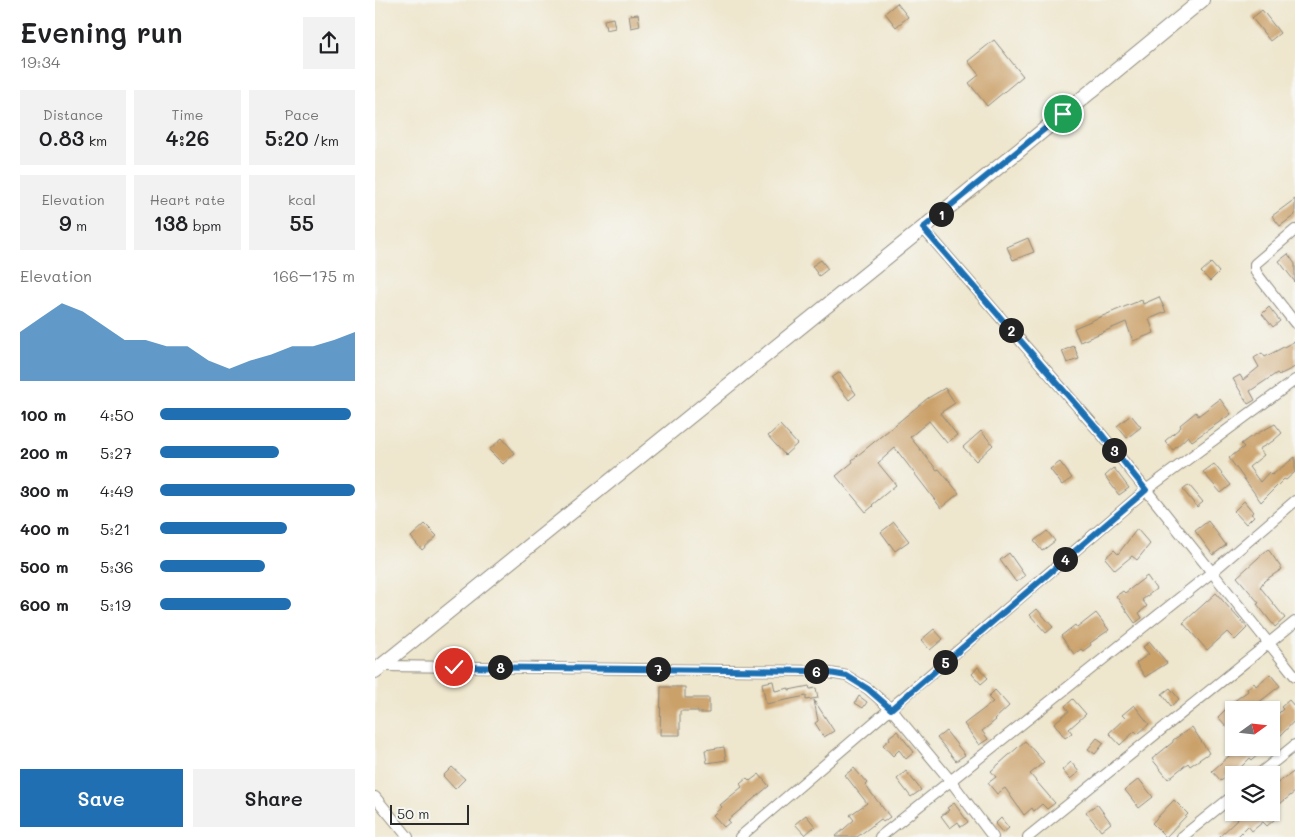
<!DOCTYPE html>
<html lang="en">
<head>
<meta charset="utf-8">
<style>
  :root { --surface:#fff; --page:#f2f2f2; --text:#202124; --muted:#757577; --accent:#1f6fb2 }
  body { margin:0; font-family:Mali,sans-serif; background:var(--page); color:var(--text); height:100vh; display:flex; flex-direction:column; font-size:19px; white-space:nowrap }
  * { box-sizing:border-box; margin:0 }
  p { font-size:16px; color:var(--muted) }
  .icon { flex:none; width:28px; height:28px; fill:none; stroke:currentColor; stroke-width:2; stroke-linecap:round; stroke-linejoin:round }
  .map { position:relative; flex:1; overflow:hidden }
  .panel { display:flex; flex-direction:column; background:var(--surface); width:375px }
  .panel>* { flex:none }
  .needle { width:32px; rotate:75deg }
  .tools { position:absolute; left:850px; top:701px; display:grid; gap:10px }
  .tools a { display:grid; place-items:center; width:55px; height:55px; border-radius:0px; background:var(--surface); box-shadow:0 1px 4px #0004; font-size:25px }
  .scale { position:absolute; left:15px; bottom:12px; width:79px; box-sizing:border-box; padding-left:5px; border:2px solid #2b2b2b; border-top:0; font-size:14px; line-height:18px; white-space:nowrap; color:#2b2b2b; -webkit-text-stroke:4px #f6f6f2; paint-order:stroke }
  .pin { position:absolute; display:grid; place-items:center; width:42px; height:42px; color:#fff; margin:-21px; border:2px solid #fff; border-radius:50%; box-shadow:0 1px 5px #0007 }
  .km { position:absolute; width:25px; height:25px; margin:-12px; border-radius:50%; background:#222; color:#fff; font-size:14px; line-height:25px; text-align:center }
  .round { display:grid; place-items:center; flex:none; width:52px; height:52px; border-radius:0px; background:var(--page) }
  .summary { display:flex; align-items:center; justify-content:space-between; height:85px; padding:0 20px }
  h1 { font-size:28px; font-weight:600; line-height:38px }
  .metrics { display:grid; grid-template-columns:repeat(3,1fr); gap:8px; height:85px; padding:5px 20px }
  .metrics div { display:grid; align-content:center; border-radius:0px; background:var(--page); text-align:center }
  .metrics b { font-size:21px; font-weight:600 }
  .metrics small { font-size:14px; font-weight:400 }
  .metrics p { font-size:14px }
  .chart { height:140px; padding:10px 20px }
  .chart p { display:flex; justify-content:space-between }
  .chart svg { width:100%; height:90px; margin-top:5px; fill:var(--accent); opacity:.7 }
  .button { display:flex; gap:10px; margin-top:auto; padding:10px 20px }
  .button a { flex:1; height:58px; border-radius:0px; background:var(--accent); color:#fff; font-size:20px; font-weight:600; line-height:58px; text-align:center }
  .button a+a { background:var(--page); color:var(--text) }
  ul { padding:0 20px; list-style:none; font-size:16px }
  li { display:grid; grid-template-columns:80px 60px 1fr; align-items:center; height:38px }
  li i { height:12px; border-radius:6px; background:var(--accent) }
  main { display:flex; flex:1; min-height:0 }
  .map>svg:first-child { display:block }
</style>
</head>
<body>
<main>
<section class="panel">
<div class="summary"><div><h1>Evening run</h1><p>19:34</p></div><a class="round"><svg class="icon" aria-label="share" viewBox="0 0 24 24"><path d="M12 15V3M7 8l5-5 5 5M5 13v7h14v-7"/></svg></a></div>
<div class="metrics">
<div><p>Distance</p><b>0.83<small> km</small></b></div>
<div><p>Time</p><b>4:26</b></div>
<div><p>Pace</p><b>5:20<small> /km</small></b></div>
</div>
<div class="metrics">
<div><p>Elevation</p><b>9<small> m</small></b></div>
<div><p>Heart rate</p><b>138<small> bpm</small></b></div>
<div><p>kcal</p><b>55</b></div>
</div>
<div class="chart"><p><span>Elevation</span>166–175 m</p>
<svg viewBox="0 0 160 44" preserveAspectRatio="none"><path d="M0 44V20L10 13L20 6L30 10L40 17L50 24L60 24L70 27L80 27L90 34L100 38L110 34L120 31L130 27L140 27L150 24L160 20V44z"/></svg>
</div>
<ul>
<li><b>100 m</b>4:50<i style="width:98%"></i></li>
<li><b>200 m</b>5:27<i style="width:61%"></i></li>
<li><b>300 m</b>4:49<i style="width:100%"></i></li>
<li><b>400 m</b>5:21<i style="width:65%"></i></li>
<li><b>500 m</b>5:36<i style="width:54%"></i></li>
<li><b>600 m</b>5:19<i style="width:67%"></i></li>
</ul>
<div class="button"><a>Save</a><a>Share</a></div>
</section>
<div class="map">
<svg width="920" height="837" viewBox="0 0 920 837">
  <rect width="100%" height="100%" fill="#f6f6f2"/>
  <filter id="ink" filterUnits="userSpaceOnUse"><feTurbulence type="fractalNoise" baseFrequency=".02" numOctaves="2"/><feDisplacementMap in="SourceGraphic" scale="10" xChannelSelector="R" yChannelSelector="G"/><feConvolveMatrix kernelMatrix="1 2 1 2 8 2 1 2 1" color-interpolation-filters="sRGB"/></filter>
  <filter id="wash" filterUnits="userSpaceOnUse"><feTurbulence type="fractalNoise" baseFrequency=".0096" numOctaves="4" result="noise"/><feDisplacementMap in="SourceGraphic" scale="20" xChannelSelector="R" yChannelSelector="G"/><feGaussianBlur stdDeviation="1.12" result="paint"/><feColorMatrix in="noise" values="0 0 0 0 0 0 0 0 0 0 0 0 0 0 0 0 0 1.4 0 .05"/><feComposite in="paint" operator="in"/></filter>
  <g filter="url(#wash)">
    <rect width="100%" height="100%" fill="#eee6cd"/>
    <g id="blocks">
      <g fill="#cba16b">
        <path d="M522 3 533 17 521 27 510 13Z"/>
        <path d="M887 10 905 33 895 41 877 18Z"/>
        <path d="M263 14 265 26 256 28 254 15Z"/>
        <path d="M238 18 240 28 231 30 229 20Z"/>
        <path d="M619 40 648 76 612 106 594 83 604 75 593 61Z"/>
        <path d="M920 199V215L905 226 897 216Z"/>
        <path d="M653 238 659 252 638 260 632 247Z"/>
        <path d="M913 254 920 264V282L904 261Z"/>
        <path d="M446 260 453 269 444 276 437 266Z"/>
        <path d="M836 263 844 272 835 281 826 272Z"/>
        <path d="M784 297 791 312 774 319 779 333 758 341 751 322 705 342 699 328 749 307 767 300 768 304Z"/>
        <path d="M894 307 905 321 898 327 887 314Z"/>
        <path d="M920 341V367L904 375 902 373 875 391 880 400 873 404 858 379 865 375 868 380 884 367 879 358 887 353 890 357Z"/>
        <path d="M699 346 704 359 692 363 687 351Z"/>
        <path d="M465 372 481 394 474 400 457 378Z"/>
        <path d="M570 388 580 403 565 413 582 435 572 443 554 421 535 437 562 470 564 469 584 493 566 508 520 448 503 463 521 485 497 505 498 506 491 512 461 476 478 462 477 460 553 398Z"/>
        <path d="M845 399 856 414 817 441 813 436 798 450 790 441 806 427 805 425 821 412 823 416Z"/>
        <path d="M756 415 766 427 752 438 742 426Z"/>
        <path d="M900 424 907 433 898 441 884 449 889 455 874 467 885 482 894 472 897 475 920 457V472L911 480 909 479 886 502 854 458 869 447 866 444 874 438Z"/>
        <path d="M405 425 422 444 410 455 393 436Z"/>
        <path d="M606 431 618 445 601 461 588 447Z"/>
        <path d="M127 438 140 453 128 464 114 450Z"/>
        <path d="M685 462 697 478 687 485 675 469Z"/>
        <path d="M839 464 856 485 846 493 828 472Z"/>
        <path d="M739 468 754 488 744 495 730 476Z"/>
        <path d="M814 485 828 502 822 507 808 490Z"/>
        <path d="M869 501 878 512 876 514 879 516 871 524 859 511Z"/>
        <path d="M833 521 851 545 838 555 820 531Z"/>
        <path d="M519 522 534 541 520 551 506 532Z"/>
        <path d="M50 524 62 536 47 550 36 537Z"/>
        <path d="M762 529 775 544 762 560 757 556 740 570 730 558 739 550 743 554Z"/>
        <path d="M672 531 680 541 667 551 659 541Z"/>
        <path d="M893 549 907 569 889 581 885 587 910 618 900 627 882 604 884 603 862 577Z"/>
        <path d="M634 553 650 576 641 582 625 560Z"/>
        <path d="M772 576 781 589 767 600 772 606 764 613 767 618 760 623 741 596 748 591 750 593Z"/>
        <path d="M841 593 872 628 860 640 852 632 832 650 808 623Z"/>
        <path d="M662 609 678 627 671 633 655 615Z"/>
        <path d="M721 613 734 630 715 643 716 645 708 651 706 649 699 654 686 636 700 625 702 628Z"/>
        <path d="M559 629 568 639 555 650 546 640Z"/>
        <path d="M775 642 792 663 770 677 761 663 774 654 768 647Z"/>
        <path d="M603 667 613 678 606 684 597 674Z"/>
        <path d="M895 674 905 686 874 710H859V723L853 728 843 717 858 702 873 691 872 689 879 683 881 686Z"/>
        <path d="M398 681 400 691 414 688V690L434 686 435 689 441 688 443 698 431 700V696L391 704 387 683Z"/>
        <path d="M286 687H310V698H334V713H323V711H305V735H285Z"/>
        <path d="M795 688 804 699 796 706 787 694Z"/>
        <path d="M620 690 634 706 620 719 621 720 607 731 613 739 604 745 589 724 618 702 613 697Z"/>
        <path d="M484 696 492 702 488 708 480 703Z"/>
        <path d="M698 699 711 714 694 729 697 733 690 738 679 723 694 711 690 706Z"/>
        <path d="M439 700 459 731 449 737 440 723 443 721Z"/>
        <path d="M914 700 920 707V720L896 746V721L908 709 906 707Z"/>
        <path d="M759 705 774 724 763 734 760 731 745 745 734 733 750 718 747 715Z"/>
        <path d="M817 727 834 753 815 766 813 763 793 779 777 759 798 742V740Z"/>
        <path d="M522 731 539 752 531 759 524 750 518 756 508 745 515 739 514 737Z"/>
        <path d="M571 731 590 755 581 761 562 738Z"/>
        <path d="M722 738 729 743 720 754 713 749Z"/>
        <path d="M650 741 669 762 655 774 680 803 672 809 667 804 659 811 657 808 649 815 630 788 622 794 613 783 621 777 616 771Z"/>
        <path d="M349 747 351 760 332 763 330 750Z"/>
        <path d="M863 748H891L877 760 875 758 862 771 860 769 846 781 837 771Z"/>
        <path d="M696 762 704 772 695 779 687 770Z"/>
        <path d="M77 767 90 779 80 789 68 776Z"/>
        <path d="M479 768 492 783 490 785 515 817 508 822 506 819 482 837H460L479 820 475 815 492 803 470 775Z"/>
        <path d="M531 771 546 790 536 797 522 779Z"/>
        <path d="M920 771V792L901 807 896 801V791L899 789 898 786Z"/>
        <path d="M384 774 394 786 353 820 355 822 349 827 338 815 347 807 345 805 367 787 365 784 372 778 375 781Z"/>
        <path d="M764 779 778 797 764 808 750 790Z"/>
        <path d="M799 800 813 814 791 837 777 823Z"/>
        <path d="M579 803 593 822 586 827 583 822 575 828 566 816 574 810 572 808Z"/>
        <path d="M722 804 736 823 726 831 711 812Z"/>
        <path d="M861 812H900L896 816 899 820 892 826 888 822 877 831 873 826 862 837H844L865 817Z"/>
        <path d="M431 815 440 826 430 835 420 824Z"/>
        <path d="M626 818 634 828 628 833 620 824Z"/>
      </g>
    </g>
  </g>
  <g filter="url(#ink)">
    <use href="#blocks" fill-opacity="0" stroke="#8c887c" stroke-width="1"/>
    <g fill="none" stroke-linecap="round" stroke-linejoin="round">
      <g stroke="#8c887c" stroke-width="12">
        <g id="minor">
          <path d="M548 228 728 436 920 676"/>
          <path d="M920 230 880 264V269L882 274 920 323"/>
          <path d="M6 666 443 671 472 676 493 689 516 709 575 780 618 837"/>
          <path d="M883 775 920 745"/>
          <path d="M0 797 33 837"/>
          <path d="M365 837 771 490 920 380"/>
          <path d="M505 837 836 573 920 501"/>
          <path d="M653 837 920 622"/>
          <path d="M807 837 859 795"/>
        </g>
      </g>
      <g stroke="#8c887c" stroke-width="16">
        <path id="major" d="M0 671 642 152 827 0"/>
      </g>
      <use href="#minor" stroke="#fff" stroke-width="10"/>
      <use href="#major" stroke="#fff" stroke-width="14"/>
    </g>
  </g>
  <g fill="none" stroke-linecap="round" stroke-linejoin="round" filter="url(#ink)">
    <g stroke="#fff" stroke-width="10">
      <path id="route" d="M79 667 443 671 472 676 493 689 516 709 771 490 728 436 548 228 688 114"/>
    </g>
    <use href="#route" stroke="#1f6fb2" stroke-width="6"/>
  </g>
</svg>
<div class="tools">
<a><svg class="needle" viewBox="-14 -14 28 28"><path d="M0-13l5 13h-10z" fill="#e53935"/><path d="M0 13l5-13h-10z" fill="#757577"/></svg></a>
<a><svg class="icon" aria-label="layers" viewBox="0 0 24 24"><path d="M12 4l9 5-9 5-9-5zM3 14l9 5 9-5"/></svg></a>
</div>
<div class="scale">50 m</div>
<div class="pin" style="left:688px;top:114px;background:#1e9e55"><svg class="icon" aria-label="arrive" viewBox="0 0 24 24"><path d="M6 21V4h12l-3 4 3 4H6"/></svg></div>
<div class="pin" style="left:79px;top:667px;background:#d93025"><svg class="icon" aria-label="check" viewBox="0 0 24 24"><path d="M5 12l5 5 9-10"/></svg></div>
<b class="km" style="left:566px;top:214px">1</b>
<b class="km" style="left:636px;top:330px">2</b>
<b class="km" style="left:739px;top:450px">3</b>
<b class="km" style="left:690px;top:559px">4</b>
<b class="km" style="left:570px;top:662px">5</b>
<b class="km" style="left:441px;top:671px">6</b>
<b class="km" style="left:283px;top:669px">7</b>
<b class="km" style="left:125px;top:667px">8</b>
</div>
</main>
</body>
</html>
